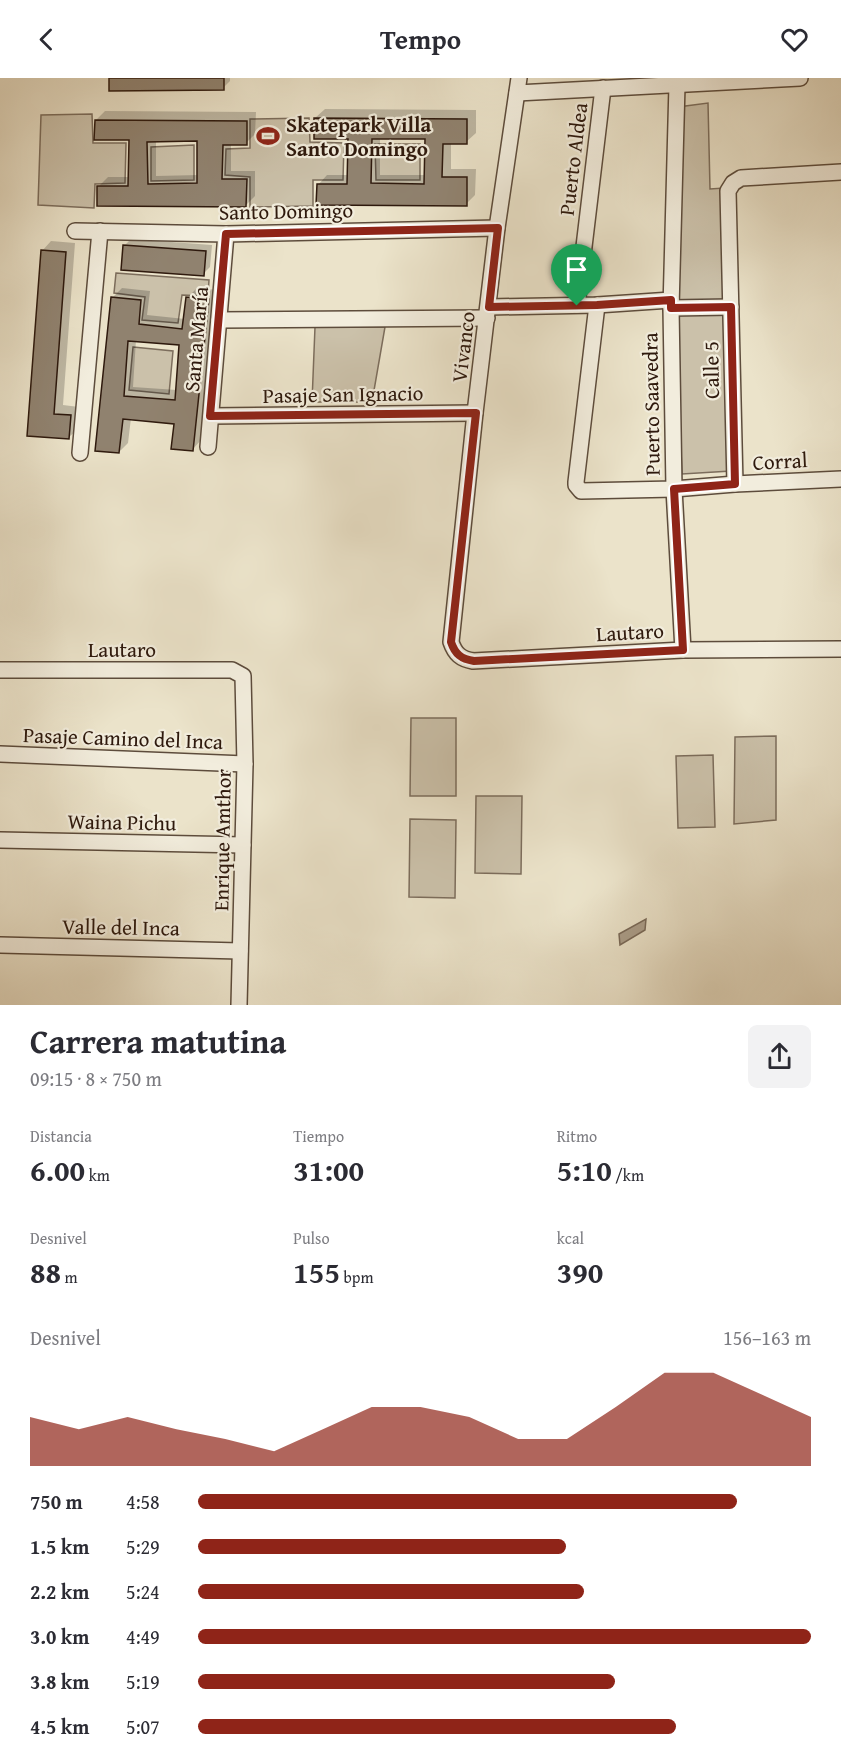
<!DOCTYPE html>
<html lang="es">
<head>
<meta charset="utf-8">
<style>
  :root { --surface:#fff; --page:#f2f2f3; --text:#2b2b33; --muted:#7c7c81; --accent:#8f2418 }
  body { margin:0; font-family:"Gentium Book Plus",serif; background:var(--page); color:var(--text); height:100vh; display:flex; flex-direction:column; font-size:22px; white-space:nowrap }
  * { box-sizing:border-box; margin:0 }
  p { font-size:20px; color:var(--muted) }
  .icon { flex:none; width:33px; height:33px; fill:none; stroke:currentColor; stroke-width:2; stroke-linecap:round; stroke-linejoin:round }
  .map { position:relative; height:927px; overflow:hidden }
  .details { display:flex; flex-direction:column; background:var(--surface); flex:1 }
  .details>* { flex:none }
  .pin { position:absolute; display:grid; place-items:center; width:51px; height:51px; color:#fff; margin:-62px -26px; border-radius:50% 50% 50% 0; rotate:-45deg; box-shadow:0 0 6px #0007 }
  .pin .icon { rotate:45deg }
  .round { display:grid; place-items:center; flex:none; width:63px; height:63px; border-radius:9px; background:var(--page) }
  .summary { display:flex; align-items:center; justify-content:space-between; height:102px; padding:0 30px }
  h1 { font-size:33px; font-weight:800; line-height:45px }
  .metrics { display:grid; grid-template-columns:repeat(3,1fr); gap:9px; height:102px; padding:6px 30px }
  .metrics div { display:grid; align-content:center }
  .metrics b { font-size:30px; font-weight:800 }
  .metrics small { font-size:16px; font-weight:400 }
  .metrics p { font-size:16px }
  .chart { height:168px; padding:12px 30px }
  .chart p { display:flex; justify-content:space-between }
  .chart svg { width:100%; height:108px; margin-top:6px; fill:var(--accent); opacity:.7 }
  ul { padding:0 30px; list-style:none; font-size:20px }
  li { display:grid; grid-template-columns:96px 72px 1fr; align-items:center; height:45px }
  li i { height:15px; border-radius:8px; background:var(--accent) }
  header { display:flex; justify-content:space-between; align-items:center; height:78px; padding:0 30px; background:var(--surface); font-size:27px; font-weight:800 }
  .map>svg:first-child { display:block }
</style>
</head>
<body>
<header><svg class="icon" aria-label="back" viewBox="0 0 24 24"><path d="M15 5l-7 7 7 7"/></svg>Tempo<svg class="icon" aria-label="heart" viewBox="0 0 24 24"><path d="M12 20l-8-8c-3-5 5-10 8-4 3-6 11-1 8 4z"/></svg></header>
<div class="map">
<svg width="841" height="927" viewBox="0 0 841 927">
  <rect width="100%" height="100%" fill="#ebe3ca"/>
  <filter id="stains"><feTurbulence type="fractalNoise" baseFrequency=".00333" numOctaves="4"/><feColorMatrix values="0 0 0 0 .2 0 0 0 0 .09 0 0 0 0 .02 0 0 0 .5 -.17"/></filter>
  <radialGradient id="worn" r=".72"><stop offset=".6" stop-color="#630" stop-opacity="0"/><stop offset="1" stop-color="#630" stop-opacity=".3"/></radialGradient>
  <g fill="#cbc1aa" stroke="#7c6d5c" stroke-width="1.5">
    <path d="M708 25 710 111 724 110 725 227H675L678 29Z"/>
    <path d="M92 36 93 65H126L125 105 95 106 94 130 38 127 41 37Z"/>
    <path d="M309 40 310 64 344 65 343 102H313V128L250 129V99L225 97 226 71 250 70V41Z"/>
    <path d="M375 66H420V102H376Z"/>
    <path d="M194 67V102L151 103V69Z"/>
    <path d="M116 195 209 202 208 218 182 217 178 245 142 242 145 219 114 215Z"/>
    <path d="M675 234 723 235 731 393 682 396Z"/>
    <path d="M315 249H385L372 324H312Z"/>
    <path d="M133 269 173 273 169 316 129 312Z"/>
    <path d="M411 640H456V718H410Z"/>
    <path d="M776 658V742L734 746 735 659Z"/>
    <path d="M713 677 715 749 678 750 676 678Z"/>
    <path d="M476 718H522L521 796 475 795Z"/>
    <path d="M410 741 456 742 455 820 409 819Z"/>
  </g>
  <path fill="#ab9e8a" stroke="#796958" stroke-width="1.5" d="M646 841 645 852 620 867 619 856Z"/>
  <g fill="#0003" fill-rule="evenodd">
    <path d="M110 0H230V3L223 10Z"/>
    <path d="M325 31 476 32V55L466 64H451V91H476L475 117 466 126 318 107 327 97H349V59L315 40ZM380 60H426V97H380Z"/>
    <path d="M105 33 256 34 255 56 246 65H231V93H255V118L246 127 99 108 108 99H130V60L96 42ZM199 61V97L156 98V62Z"/>
    <path d="M131 161 212 167 210 189 203 196 124 168Z"/>
    <path d="M51 163 75 165 63 327 79 329 78 351 68 360 29 357 42 173Z"/>
    <path d="M122 210 150 213 147 237 185 241 187 220 197 210 218 212 201 362 192 372 176 345 131 340 128 365 119 374 113 219ZM136 262 180 266 177 312 133 309Z"/>
  </g>
  <g fill="#90826f" stroke="#2e190d" stroke-width="1.5" fill-rule="evenodd">
    <path d="M109 0H224V12L109 13Z"/>
    <path d="M314 40 467 41V66H443L442 99H467V128L316 127 317 106H347L348 61H314ZM372 61H425L424 106 371 105Z"/>
    <path d="M95 42 247 43V67H223L222 101H247L246 129 97 128V108H128L129 62H94ZM197 63V105L148 106 147 64Z"/>
    <path d="M123 167 206 173 204 198 121 192Z"/>
    <path d="M41 172 66 174 54 336 71 337 69 361 27 358Z"/>
    <path d="M111 219 141 222 139 246 182 251 186 219 209 221 193 373 171 371 174 346 123 341 119 375 95 373ZM128 263 179 267 175 322 124 318Z"/>
  </g>
  <g fill="none" stroke-linecap="round" stroke-linejoin="round">
    <g stroke="#5d4c3c" stroke-width="18">
      <g id="minor">
        <path d="M519 0 497 150 475 335 451 564C455 576 461 581 473 583L683 572 841 571"/>
        <path d="M677 7 671 230 674 411 683 572"/>
        <path d="M517 15 800 0"/>
        <path d="M75 153 226 156 497 150"/>
        <path d="M577 227 603 10"/>
        <path d="M597 227 576 404V407L581 413 674 411 735 406 841 401"/>
        <path d="M489 229 597 227 671 222"/>
        <path d="M671 230 731 229"/>
        <path d="M219 242 487 240"/>
        <path d="M211 338 475 335"/>
        <path d="M208 369 226 156"/>
        <path d="M80 375 100 153"/>
        <path d="M735 406 728 113 733 105 741 100 841 94"/>
        <path d="M0 592H232L243 598 245 686 239 927"/>
        <path d="M0 676 245 686"/>
        <path d="M0 762 243 767"/>
        <path d="M0 867 240 873"/>
      </g>
    </g>
    <use href="#minor" stroke="#f2eddd" stroke-width="15"/>
  </g>
  <g fill="none" stroke-linecap="round" stroke-linejoin="round">
    <g stroke="#fff" stroke-width="12">
      <path id="route" d="M498 150 489 229 597 227 671 222V230L731 229 735 406 674 411 683 572 474 583C461 581 455 576 451 564L476 335 210 338 226 156Z"/>
    </g>
    <use href="#route" stroke="#8f2418" stroke-width="8"/>
  </g>
  <defs>
    <g id="stadium-bare" transform="scale(1.8)"><path d="M0-5a6.5 5 0 1 0 0 10a6.5 5 0 1 0 0-10ZM-3.5-1.8h7v3.6h-7Z" fill="#8f2418" stroke="#f2eddd" stroke-width="2.5" paint-order="stroke"/></g>
  </defs>
  <g fill-rule="evenodd">
    <use href="#stadium-bare" x="268" y="58"/>
  </g>
  <g text-anchor="middle" dominant-baseline="central" stroke-width="4.5" stroke-linejoin="round" paint-order="stroke">
    <g font-size="21" font-weight="bold" fill="#2e190d" stroke="#f2eddd" text-anchor="start">
      <text x="286" y="46">Skatepark Villa<tspan x="286" dy="24">Santo Domingo</tspan></text>
    </g>
    <g font-size="21" fill="#2e190d" stroke="#f2eddd">
      <text transform="translate(573 81) rotate(-83)">Puerto Aldea</text>
      <text transform="translate(286 133) rotate(-1)">Santo Domingo</text>
      <text transform="translate(196 261) rotate(-85)">Santa María</text>
      <text transform="translate(463 269) rotate(-83)">Vivanco</text>
      <text transform="translate(711 292) rotate(-91)">Calle 5</text>
      <text transform="translate(343 316) rotate(-1)">Pasaje San Ignacio</text>
      <text transform="translate(651 326) rotate(-91)">Puerto Saavedra</text>
      <text transform="translate(780 383) rotate(-3)">Corral</text>
      <text transform="translate(630 554) rotate(-3)">Lautaro</text>
      <text x="122" y="571">Lautaro</text>
      <text transform="translate(123 660) rotate(2)">Pasaje Camino del Inca</text>
      <text transform="translate(122 744) rotate(1)">Waina Pichu</text>
      <text transform="translate(222 762) rotate(-89)">Enrique Amthor</text>
      <text transform="translate(121 849) rotate(1)">Valle del Inca</text>
    </g>
  </g>
  <rect width="100%" height="100%" filter="url(#stains)"/>
  <rect width="100%" height="100%" fill="url(#worn)"/>
</svg>
<div class="pin" style="left:577px;top:228px;background:#1e9e55"><svg class="icon" aria-label="arrive" viewBox="0 0 24 24"><path d="M6 21V4h12l-3 4 3 4H6"/></svg></div>
</div>
<section class="details">
<div class="summary"><div><h1>Carrera matutina</h1><p>09:15 · 8 × 750 m</p></div><a class="round"><svg class="icon" aria-label="share" viewBox="0 0 24 24"><path d="M12 15V3M7 8l5-5 5 5M5 13v7h14v-7"/></svg></a></div>
<div class="metrics">
<div><p>Distancia</p><b>6.00<small> km</small></b></div>
<div><p>Tiempo</p><b>31:00</b></div>
<div><p>Ritmo</p><b>5:10<small> /km</small></b></div>
</div>
<div class="metrics">
<div><p>Desnivel</p><b>88<small> m</small></b></div>
<div><p>Pulso</p><b>155<small> bpm</small></b></div>
<div><p>kcal</p><b>390</b></div>
</div>
<div class="chart"><p><span>Desnivel</span>156–163 m</p>
<svg viewBox="0 0 160 44" preserveAspectRatio="none"><path d="M0 44V24L10 29L20 24L30 29L40 33L50 38L60 29L70 20L80 20L90 24L100 33L110 33L120 20L130 6L140 6L150 15L160 24V44z"/></svg>
</div>
<ul>
<li><b>750 m</b>4:58<i style="width:88%"></i></li>
<li><b>1.5 km</b>5:29<i style="width:60%"></i></li>
<li><b>2.2 km</b>5:24<i style="width:63%"></i></li>
<li><b>3.0 km</b>4:49<i style="width:100%"></i></li>
<li><b>3.8 km</b>5:19<i style="width:68%"></i></li>
<li><b>4.5 km</b>5:07<i style="width:78%"></i></li>
</ul>
</section>
</body>
</html>
